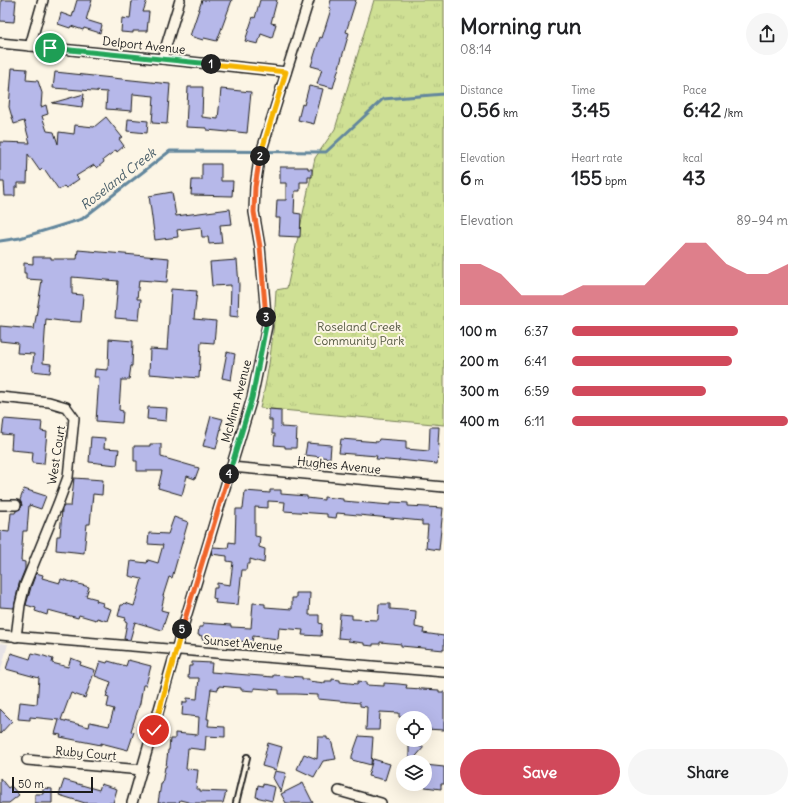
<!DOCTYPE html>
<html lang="en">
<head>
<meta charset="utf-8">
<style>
  :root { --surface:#fff; --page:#f6f6f6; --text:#202124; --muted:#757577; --accent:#d1495b }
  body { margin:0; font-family:Delius,sans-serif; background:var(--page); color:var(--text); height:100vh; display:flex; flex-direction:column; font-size:15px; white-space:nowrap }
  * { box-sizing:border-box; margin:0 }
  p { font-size:13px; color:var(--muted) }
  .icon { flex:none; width:22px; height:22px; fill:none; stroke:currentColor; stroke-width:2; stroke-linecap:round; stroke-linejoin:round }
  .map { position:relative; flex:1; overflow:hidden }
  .details { display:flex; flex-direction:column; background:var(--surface); width:360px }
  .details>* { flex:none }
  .controls { position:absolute; left:396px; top:711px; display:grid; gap:8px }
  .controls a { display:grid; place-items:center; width:36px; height:36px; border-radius:50%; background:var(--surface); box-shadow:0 4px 16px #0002; font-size:20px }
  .scale { position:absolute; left:12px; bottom:10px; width:81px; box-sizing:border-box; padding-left:4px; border:2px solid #1c1c1c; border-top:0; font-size:11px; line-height:14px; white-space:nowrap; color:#1c1c1c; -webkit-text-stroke:3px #fcf5e5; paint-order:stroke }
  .pin { position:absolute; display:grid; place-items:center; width:34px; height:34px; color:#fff; margin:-17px; border:2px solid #fff; border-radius:50%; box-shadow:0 1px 4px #0007 }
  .km { position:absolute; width:20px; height:20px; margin:-10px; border-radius:50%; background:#222; color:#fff; font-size:11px; line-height:20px; text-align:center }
  .round { display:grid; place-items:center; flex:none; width:42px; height:42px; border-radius:21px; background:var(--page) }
  .headline { display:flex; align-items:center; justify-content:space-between; height:68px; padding:0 16px }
  h1 { font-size:22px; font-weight:700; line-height:30px }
  .metrics { display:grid; grid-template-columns:repeat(3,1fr); gap:6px; height:68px; padding:4px 16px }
  .metrics div { display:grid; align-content:center }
  .metrics b { font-size:20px; font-weight:700 }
  .metrics small { font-size:11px; font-weight:400 }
  .metrics p { font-size:11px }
  .chart { height:112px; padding:8px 16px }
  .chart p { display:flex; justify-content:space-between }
  .chart svg { width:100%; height:72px; margin-top:4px; fill:var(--accent); opacity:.7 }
  .cta { display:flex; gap:8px; margin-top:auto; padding:8px 16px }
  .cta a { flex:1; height:46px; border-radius:24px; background:var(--accent); color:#fff; font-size:16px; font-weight:700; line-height:46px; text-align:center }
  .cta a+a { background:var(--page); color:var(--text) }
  ul { padding:0 16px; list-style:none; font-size:13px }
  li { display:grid; grid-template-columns:64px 48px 1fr; align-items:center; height:30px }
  li i { height:10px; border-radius:5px; background:var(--accent) }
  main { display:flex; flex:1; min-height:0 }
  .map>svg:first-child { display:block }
</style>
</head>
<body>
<main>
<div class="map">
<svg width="444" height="803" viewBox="0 0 444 803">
  <defs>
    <pattern id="park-tufts" width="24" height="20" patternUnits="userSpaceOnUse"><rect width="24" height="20" fill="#cfe094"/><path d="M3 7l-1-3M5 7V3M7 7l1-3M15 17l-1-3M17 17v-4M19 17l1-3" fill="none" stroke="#b1c07f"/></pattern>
  </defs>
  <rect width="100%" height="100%" fill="#fcf5e5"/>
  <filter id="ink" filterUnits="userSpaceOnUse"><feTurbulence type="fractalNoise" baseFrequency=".025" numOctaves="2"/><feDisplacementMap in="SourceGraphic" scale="8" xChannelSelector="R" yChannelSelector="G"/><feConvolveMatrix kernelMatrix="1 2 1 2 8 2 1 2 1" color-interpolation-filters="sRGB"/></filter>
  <g filter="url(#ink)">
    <path fill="#e7e3e6" d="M0 643 8 644 0 673Z"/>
    <path fill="url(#park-tufts)" stroke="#767e58" d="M374 0H444V425L260 408C270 370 274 330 276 290L287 288 315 158 335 129Z"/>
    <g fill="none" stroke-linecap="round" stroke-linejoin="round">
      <path stroke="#63879d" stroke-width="3" d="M0 241 20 238 82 219 170 151 326 152 383 99 444 94"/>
    </g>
    <g fill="#b6b8e9" stroke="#1c1c1c">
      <path d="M1 0H16L14 22 0 21Z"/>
      <path d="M77 0H92L86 20 102 25 100 33 84 28 83 30 71 26 70 28 58 24 61 13 72 17Z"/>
      <path d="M132 0H147L143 12H149L147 31H133V33L121 32 122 18 130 19Z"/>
      <path d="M202 0H232L217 41 204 38 203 40 190 36Z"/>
      <path d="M260 0H277L271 23 276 24 272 38 261 34 258 44 245 41 253 17 255 18Z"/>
      <path d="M331 0H356L346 32 349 33 333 88 317 84 322 69 311 66 320 37 322 38 331 9 329 8Z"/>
      <path d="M12 68 27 69 26 80 38 81 42 93 41 107 46 105 48 114 42 116 47 131 54 132 58 144 59 132 74 134 75 125 94 127 106 117 122 137 119 139 124 146 117 152 116 150 103 160 104 162 97 168 94 165 76 176 79 179 66 188 64 186 59 190 45 170 44 171 42 169 40 171 28 154 27 183H18V187H15V196H5L4 182H0V142L30 143 24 121 14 124 9 107Z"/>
      <path d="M55 72 170 84 167 124 152 123 154 96 133 94 132 111 106 109 107 92 53 88Z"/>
      <path d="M309 86 323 89 314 124 298 120 302 104 304 105Z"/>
      <path d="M188 87H203L202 117 218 119 221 89 251 92 247 133 228 131V132L207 130V128L186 127Z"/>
      <path d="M84 94 82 107 52 103Z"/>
      <path d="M128 119 148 121 147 133 127 131Z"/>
      <path d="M202 164H221V181H233L232 196 191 195 192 180H202Z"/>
      <path d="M280 167H308V169H312V177H308V182H300V191H295L294 213 301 214 300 237 279 236 280 218H276L277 200H286V183H280Z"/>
      <path d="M172 192 176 216 230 209 232 224 220 225 222 243 209 244 208 237H202L201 227 177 230 178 237 155 240 149 196Z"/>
      <path d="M78 250 169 258 167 282 139 280 137 299H141L139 320 115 318 118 281 72 277V294L83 295 81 322 61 321 46 319 43 363 51 364 50 373 32 371 34 354 17 353 18 343 0 341V326L34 329 42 280 26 279V273H24V263L33 264V257H51V259H77Z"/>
      <path d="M237 260 239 285 238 317 230 316 231 285 212 286 210 262Z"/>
      <path d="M171 289 197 291 194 319 216 321 214 343 201 342 199 378 149 374 150 349 167 350Z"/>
      <path d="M109 339 133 341 132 366H131L129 380H121L119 410 123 411 122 423 96 421 99 377H94L95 369 108 370Z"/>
      <path d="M227 352 235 354 231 380 222 378Z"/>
      <path d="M148 407 167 408 166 421 147 419Z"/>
      <path d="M269 409 281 410V427L297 428 296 448H285V446L274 445 275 434H272V420H269Z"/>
      <path d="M211 416 223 419 220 428H221L216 449 203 446Z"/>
      <path d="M4 419 42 422 41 431 47 432 44 464 32 463 33 452 11 450 12 435 2 434Z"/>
      <path d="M430 427H439L438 444H439L437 464 399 460V461L387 460 376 459 377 456 339 453 341 439 378 442 379 439 406 441V449L429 451Z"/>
      <path d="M91 437 105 438 104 448 119 449 117 465 89 462Z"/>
      <path d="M307 443 331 445 330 458 305 455Z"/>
      <path d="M150 444H161V457L199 468 195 479 187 476 182 495 158 488 162 471H137V461H134V446H150Z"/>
      <path d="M74 478 103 480 102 495 93 494 90 524H87L84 553 56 550 57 536H60L62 509 64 506H71Z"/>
      <path d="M24 489 46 496 41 509 29 505 27 531H23L21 561 25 562V569L19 584 14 608 0 607V531L9 532 11 513H15L16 511 21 508 22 505 20 500Z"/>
      <path d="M270 490H281V494L307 496V498L324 500V497L343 499V501L391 505V502L408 503V506L443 508 439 550 426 548 428 525H422V521L337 513 336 518 327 517V514L284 511 285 502 268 501V508L255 507V536L260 537 259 547 265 549 264 563 250 559V564H247L246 570H242L238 605 215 603 216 599 213 598 214 588H217V583L230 585 233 562 227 561V556L211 554 213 547 228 548 229 542 235 543 236 509H243L245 491 270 493Z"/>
      <path d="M174 517 188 522 172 578 169 577 163 596 164 597 161 610 168 612 162 630 135 622 130 640 124 639 127 622 125 621 126 618 118 616 121 605H123L125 603 134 606 142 579 129 576 131 561 147 563 148 560 158 563 163 545 148 544 149 533 168 534Z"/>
      <path d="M36 573 43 575 42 578 60 583 61 579 89 587 86 596 97 599 96 601 103 603 102 606 111 609 107 621 97 618 96 620 79 615 78 618 48 610 47 615 35 611 36 608 26 605 31 587Z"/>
      <path d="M296 593H310L309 615H319V623L322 624 321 636 302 635 303 630 279 628 278 639 253 636 252 642 202 639V636L198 635 199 627H203V623L231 625V627L251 628 253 603 265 604V607L292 609V598H296Z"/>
      <path d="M379 604H390V609L416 611 415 627 424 629 423 633 444 636V650L401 646V644L380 642V644H373V646L364 645V643L348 641 349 639 338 638 340 614 352 615V619L378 620Z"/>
      <path d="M11 653 30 659 32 653 44 656 53 659 52 663 68 667 71 658 81 662 80 665 95 670 85 698 71 693 61 720 89 727 90 722 109 726 114 709 107 707 109 698 106 697 111 682 95 676 100 661 107 663 108 661 126 666 128 660 151 666 146 685H143L140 703 131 731 134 732 128 750 101 743V745L60 737 61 735 55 734 59 720 30 717V720L18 719 20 702 37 704 39 678 6 669Z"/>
      <path d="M192 662 212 663 211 672 273 677V675L302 677V679H308V681L325 683V681H332V679L340 680V682L358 684V681L366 682V685L384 686V683L399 684 407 685 406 688 439 690V692H444V730L425 729V718L399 717V713L380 712 379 730H366L367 707 360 706V703L318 699V695L296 694H279V690L254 688V691L241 690V688L219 686 218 690 211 689 207 719H209L208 726 225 727V737L206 736 205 750 188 748 186 769 198 770 196 789H200V791L226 792 223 803H192L180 800 179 803H158L161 784H162L165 767H166L168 750H169L170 739H175V733L198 735 199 717 182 715 183 702H187V698L197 699 199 678H188L189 666H192Z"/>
      <path d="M0 709 12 721 0 734Z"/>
      <path d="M359 736 373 737 371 765 352 760V756Z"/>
      <path d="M318 737H327V739L331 740 336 759 323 761 314 777 297 769 304 754 317 759Z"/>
      <path d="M268 743 282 747 276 770 262 766Z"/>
      <path d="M409 746 424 747 411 762H409Z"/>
      <path d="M373 759 390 764 385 780 368 776Z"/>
      <path d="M425 765 444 767V784H441V789L425 787Z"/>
      <path d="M275 771 286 773 281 792 273 778Z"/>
      <path d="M0 778 8 788 11 786 19 795 9 803H0Z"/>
      <path d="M64 780 99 790 101 784 117 789 113 803H85L59 795Z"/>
      <path d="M303 783 313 803H286L281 794Z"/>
      <path d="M263 784 275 787 272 801 256 797 258 785 263 786Z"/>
      <path d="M43 788 52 789V803H35V794H43Z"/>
    </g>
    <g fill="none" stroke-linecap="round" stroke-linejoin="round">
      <g stroke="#1c1c1c" stroke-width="8">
        <path id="lane" d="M236 803 247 757"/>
      </g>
      <g stroke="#1c1c1c" stroke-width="12">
        <g id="street">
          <path d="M0 43 162 59 286 72"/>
          <path d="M30 46 43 0"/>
          <path d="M162 59 180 0"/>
          <path d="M0 397 49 402 66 407 74 418 68 477 58 504 25 585 20 605 16 637"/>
          <path d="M231 467 444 487"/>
          <path d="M0 505H16"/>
          <path d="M0 635 444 672"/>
          <path d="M27 760 142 770"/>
          <path d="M339 791 381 803"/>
          <path d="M132 803 176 650 252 398 267 326 260 247 254 212 255 187 259 159 309 0"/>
        </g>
      </g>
      <use href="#lane" stroke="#fcf5e5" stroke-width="4.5"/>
      <use href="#street" stroke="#fcf5e5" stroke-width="9"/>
    </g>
  </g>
  <g fill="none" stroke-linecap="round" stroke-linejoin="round" filter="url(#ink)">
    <g stroke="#fff" stroke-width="8">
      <path id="split-1" d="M50 48 211 64"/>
    </g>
    <g stroke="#fff" stroke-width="8">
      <path id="split-2" d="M211 64 286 72 260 156"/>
    </g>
    <g stroke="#fff" stroke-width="8">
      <path id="split-3" d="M260 156 255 187 254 212 260 247 266 317"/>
    </g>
    <g stroke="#fff" stroke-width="8">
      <path id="split-4" d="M229 474 252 398 266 326V317"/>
    </g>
    <g stroke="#fff" stroke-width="8">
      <path id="split-5" d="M182 629 229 474"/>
    </g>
    <g stroke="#fff" stroke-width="8">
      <path id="split-6" d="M154 730 182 629"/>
    </g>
    <use href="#split-1" stroke="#22a559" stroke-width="5"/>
    <use href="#split-2" stroke="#f5b400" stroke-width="5"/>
    <use href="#split-3" stroke="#f0652b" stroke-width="5"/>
    <use href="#split-4" stroke="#22a559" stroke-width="5"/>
    <use href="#split-5" stroke="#f0652b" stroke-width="5"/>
    <use href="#split-6" stroke="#f5b400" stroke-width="5"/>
  </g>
  <g text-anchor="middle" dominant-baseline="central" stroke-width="4" stroke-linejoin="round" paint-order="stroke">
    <g font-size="12" fill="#1c1c1c" stroke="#fcf5e5">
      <text transform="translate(144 45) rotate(6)">Delport Avenue</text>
      <text transform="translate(236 401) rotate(-75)">McMinn Avenue</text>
      <text transform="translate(56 455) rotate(-81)">West Court</text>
      <text transform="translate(339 465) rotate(6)">Hughes Avenue</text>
      <text transform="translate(243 643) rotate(5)">Sunset Avenue</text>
      <text transform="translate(86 753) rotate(5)">Ruby Court</text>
    </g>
    <g font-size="12" fill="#525740" stroke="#fcf5e5">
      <text x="359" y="326">Roseland Creek<tspan x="359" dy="14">Community Park</tspan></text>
    </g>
    <g font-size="13" font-style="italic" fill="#455b67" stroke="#fcf5e5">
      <text transform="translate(118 179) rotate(-38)">Roseland Creek</text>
    </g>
  </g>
</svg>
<div class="controls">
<a><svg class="icon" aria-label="locate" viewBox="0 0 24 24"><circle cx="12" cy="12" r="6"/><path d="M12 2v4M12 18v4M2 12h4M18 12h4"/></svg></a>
<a><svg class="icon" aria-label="layers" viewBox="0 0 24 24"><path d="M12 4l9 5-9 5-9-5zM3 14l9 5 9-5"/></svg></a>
</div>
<div class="scale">50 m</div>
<div class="pin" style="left:50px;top:48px;background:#1e9e55"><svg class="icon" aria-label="arrive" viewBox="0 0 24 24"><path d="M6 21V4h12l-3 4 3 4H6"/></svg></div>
<div class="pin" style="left:154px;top:730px;background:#d93025"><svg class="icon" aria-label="check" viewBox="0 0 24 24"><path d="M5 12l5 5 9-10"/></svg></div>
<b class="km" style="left:211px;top:64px">1</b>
<b class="km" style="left:260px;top:156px">2</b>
<b class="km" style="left:266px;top:317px">3</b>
<b class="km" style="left:229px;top:474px">4</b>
<b class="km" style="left:182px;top:629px">5</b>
</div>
<section class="details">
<div class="headline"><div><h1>Morning run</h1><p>08:14</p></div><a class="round"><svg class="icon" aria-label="share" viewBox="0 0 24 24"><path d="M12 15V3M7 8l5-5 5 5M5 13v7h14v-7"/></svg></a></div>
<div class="metrics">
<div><p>Distance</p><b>0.56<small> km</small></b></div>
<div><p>Time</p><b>3:45</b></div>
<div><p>Pace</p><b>6:42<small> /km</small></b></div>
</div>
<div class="metrics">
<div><p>Elevation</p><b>6<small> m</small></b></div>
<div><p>Heart rate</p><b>155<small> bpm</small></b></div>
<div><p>kcal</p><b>43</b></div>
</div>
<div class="chart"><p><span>Elevation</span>89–94 m</p>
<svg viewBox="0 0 160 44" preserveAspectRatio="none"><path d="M0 44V19L10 19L20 25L30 38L40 38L50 38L60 32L70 32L80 32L90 32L100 19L110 6L120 6L130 19L140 25L150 25L160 19V44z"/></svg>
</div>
<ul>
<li><b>100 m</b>6:37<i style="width:77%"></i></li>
<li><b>200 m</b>6:41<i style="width:74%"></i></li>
<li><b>300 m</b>6:59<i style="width:62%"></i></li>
<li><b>400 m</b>6:11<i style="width:100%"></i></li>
</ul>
<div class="cta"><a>Save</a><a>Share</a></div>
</section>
</main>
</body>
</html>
